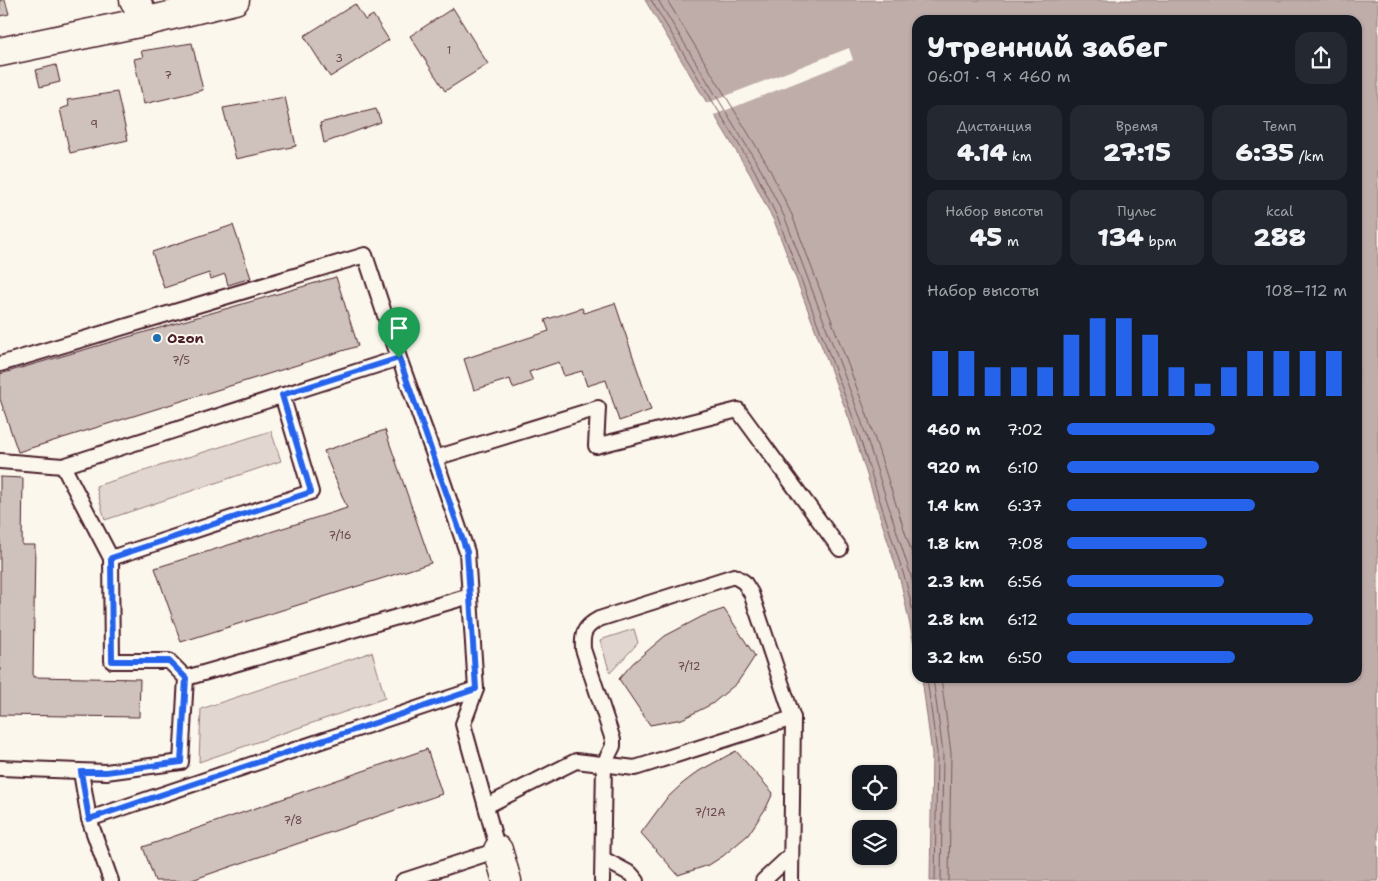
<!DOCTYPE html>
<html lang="ru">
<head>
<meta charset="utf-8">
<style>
  :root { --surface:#171b24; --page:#242831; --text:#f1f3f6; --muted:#9ea1a6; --accent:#2563eb }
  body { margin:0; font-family:"Shantell Sans",sans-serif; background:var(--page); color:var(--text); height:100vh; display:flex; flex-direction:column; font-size:19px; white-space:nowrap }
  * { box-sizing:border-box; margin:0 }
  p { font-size:16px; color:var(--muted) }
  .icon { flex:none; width:28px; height:28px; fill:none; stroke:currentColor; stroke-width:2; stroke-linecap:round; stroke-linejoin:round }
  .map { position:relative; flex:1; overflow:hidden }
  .drawer { position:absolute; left:912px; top:15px; width:450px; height:668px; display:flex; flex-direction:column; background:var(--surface); border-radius:15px; box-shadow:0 1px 4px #0004 }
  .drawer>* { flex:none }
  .buttons { position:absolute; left:852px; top:765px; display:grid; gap:10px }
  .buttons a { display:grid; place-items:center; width:45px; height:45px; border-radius:10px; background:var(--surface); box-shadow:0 1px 4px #0004; font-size:25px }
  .pin { position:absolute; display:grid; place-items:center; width:42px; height:42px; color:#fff; margin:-51px -21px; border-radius:50% 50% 50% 0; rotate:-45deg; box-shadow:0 0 5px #0007 }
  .pin .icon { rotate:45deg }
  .round { display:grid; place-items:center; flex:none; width:52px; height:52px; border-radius:15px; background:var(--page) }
  .head { display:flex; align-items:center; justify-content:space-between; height:85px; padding:0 15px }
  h1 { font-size:28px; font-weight:800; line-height:38px }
  .metrics { display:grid; grid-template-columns:repeat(3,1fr); gap:8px; height:85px; padding:5px 15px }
  .metrics div { display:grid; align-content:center; border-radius:12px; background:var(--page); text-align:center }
  .metrics b { font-size:25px; font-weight:800 }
  .metrics small { font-size:14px; font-weight:400 }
  .metrics p { font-size:14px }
  .chart { height:140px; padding:10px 15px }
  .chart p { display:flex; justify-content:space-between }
  .chart svg { width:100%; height:90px; margin-top:5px; stroke:var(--accent); stroke-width:6 }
  ul { padding:0 15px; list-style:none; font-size:16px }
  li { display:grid; grid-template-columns:80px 60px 1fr; align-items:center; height:38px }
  li i { height:12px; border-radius:6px; background:var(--accent) }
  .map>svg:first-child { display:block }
</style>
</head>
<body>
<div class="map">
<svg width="1378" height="881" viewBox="0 0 1378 881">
  <rect width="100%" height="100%" fill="#fbf7ec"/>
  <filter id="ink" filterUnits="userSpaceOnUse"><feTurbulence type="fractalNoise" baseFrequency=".02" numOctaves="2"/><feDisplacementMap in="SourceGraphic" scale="10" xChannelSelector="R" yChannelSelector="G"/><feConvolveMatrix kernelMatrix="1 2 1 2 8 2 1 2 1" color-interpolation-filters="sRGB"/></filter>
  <g filter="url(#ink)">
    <g fill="#e2d7d0" stroke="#967b7e">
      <path d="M271 431 281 461 105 520 96 486Z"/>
      <path d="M634 629 638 643 610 673 600 640Z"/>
      <path d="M372 652 385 698 199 762 201 709Z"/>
    </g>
    <path fill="#bfadaa" stroke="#907477" d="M645 0H1378V881H930L932 754 922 678H1358V20H918L917 658 901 583 850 421 775 223 750 174Z"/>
    <path fill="#fbf7ec" d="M849 48 853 60 714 115 712 116 705 104Z"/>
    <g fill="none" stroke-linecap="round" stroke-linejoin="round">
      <g stroke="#79585e" stroke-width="1">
        <path d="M651 0 755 171 779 221 854 420 906 582 918 634"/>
        <path d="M658 0 760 168 785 218 860 417 912 579 918 605"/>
        <path d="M667 0 767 164 792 215 867 415 918 572"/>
        <path d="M927 678 937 753 935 881"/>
        <path d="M933 678 943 753 941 881"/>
        <path d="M941 678 951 753 949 881"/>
      </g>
    </g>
    <g fill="#cfc2bc" stroke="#4a1f2b">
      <path d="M0 0H5L9 14 0 16Z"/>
      <path d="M355 4 365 20 373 15 389 40 330 77 304 36Z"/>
      <path d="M453 8 488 64 445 91 410 36Z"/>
      <path d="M192 43 203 90 144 104 134 59 143 57 141 51Z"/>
      <path d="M56 65 60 82 40 87 36 70Z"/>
      <path d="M117 92 128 140 70 153 60 109 69 106 67 100Z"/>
      <path d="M285 97 296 146 236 159 223 108Z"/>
      <path d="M376 109 381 122 324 143 320 123Z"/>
      <path d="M233 225 251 278 228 285 225 274 211 279 209 273 164 288 152 252Z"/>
      <path d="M336 277 358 346 18 452 0 399V374Z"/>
      <path d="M615 303 651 410 619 421 606 380 587 386 582 371 564 376 559 362 529 372 533 381 513 388 510 379 474 390 464 359 549 331 545 320 582 308 584 313Z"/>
      <path d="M385 430 431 563 181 642 155 568 347 508 324 451Z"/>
      <path d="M0 477 23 478 22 545H35L33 677 140 679 139 717 0 715Z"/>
      <path d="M724 609 755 656 746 670 737 683 712 704 682 719 650 725 619 679 633 663 665 636 703 616Z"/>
      <path d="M427 749 442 794 189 881H155L143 847Z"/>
      <path d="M736 751 773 793 766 808 748 835 723 856 709 865 678 875 641 833 666 799 682 784 699 771Z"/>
    </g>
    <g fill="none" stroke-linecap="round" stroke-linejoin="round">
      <g stroke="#4a1f2b" stroke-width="18">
        <g id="lane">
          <path d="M0 364 365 255 399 358"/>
          <path d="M282 395 311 492 111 558 63 466 399 358 435 458"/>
          <path d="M0 461 63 466"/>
          <path d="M186 678 470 596"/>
          <path d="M0 768 106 772 181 762 186 678 169 661H112L111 558"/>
          <path d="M81 772 89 819 111 881"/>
          <path d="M486 806 576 761 635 768 793 718"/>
          <path d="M89 819 476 689"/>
          <path d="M603 859 631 874 637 881"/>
          <path d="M403 881 498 850 463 724 476 689 467 552 435 458 598 408 596 446 738 410 840 549"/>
          <path d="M602 881 604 764 613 746V740L583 649C582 633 584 627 599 619L734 576 744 582 751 593 793 718 791 881"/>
          <path d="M763 881 791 855"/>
        </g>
      </g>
      <g stroke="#4a1f2b" stroke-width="31">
        <g id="street">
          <path d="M134 0 148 21 235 0"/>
          <path d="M0 52 148 21"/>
          <path d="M498 850 507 881"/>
        </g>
      </g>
      <use href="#lane" stroke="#fbf7ec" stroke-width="14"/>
      <use href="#street" stroke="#fbf7ec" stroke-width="28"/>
    </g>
  </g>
  <g fill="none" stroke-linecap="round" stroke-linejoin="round" filter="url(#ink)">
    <g stroke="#fff" stroke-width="10">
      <path id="route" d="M399 358 467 552 476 689 89 819 81 772H106L181 762 186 678 169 661H112L111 558 311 492 282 395Z"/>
    </g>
    <use href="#route" stroke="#2563eb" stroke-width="6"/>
  </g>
  <circle fill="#1f6fb2" stroke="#fbf7ec" stroke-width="2" cx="157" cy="338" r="5"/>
  <g text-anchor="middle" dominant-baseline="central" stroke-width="4" stroke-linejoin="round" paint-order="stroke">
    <g font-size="11" fill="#6b484f">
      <text x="449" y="50">1</text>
      <text x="339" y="58">3</text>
      <text x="168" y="75">7</text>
      <text x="94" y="124">9</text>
      <text x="181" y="360">7/5</text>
      <text x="340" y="535">7/16</text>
      <text x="689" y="666">7/12</text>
      <text x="710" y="812">7/12А</text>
      <text x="293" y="820">7/8</text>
    </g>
    <g font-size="14" font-weight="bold" fill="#4a1f2b" stroke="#fbf7ec" text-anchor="start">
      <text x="167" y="338">Ozon</text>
    </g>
  </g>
</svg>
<div class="buttons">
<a><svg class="icon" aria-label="locate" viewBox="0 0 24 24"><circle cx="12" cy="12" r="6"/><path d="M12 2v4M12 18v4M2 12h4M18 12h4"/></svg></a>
<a><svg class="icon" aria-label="layers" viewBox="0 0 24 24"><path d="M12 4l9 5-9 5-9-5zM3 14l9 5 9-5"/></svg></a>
</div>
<div class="pin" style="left:399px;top:358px;background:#1e9e55"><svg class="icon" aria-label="arrive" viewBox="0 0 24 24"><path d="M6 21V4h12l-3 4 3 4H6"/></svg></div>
<section class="drawer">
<div class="head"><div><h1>Утренний забег</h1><p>06:01 · 9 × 460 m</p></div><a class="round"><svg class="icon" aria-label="share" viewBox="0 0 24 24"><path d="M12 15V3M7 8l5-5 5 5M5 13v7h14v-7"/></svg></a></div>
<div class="metrics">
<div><p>Дистанция</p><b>4.14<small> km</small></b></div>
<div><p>Время</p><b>27:15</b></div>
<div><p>Темп</p><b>6:35<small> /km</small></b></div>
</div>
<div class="metrics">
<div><p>Набор высоты</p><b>45<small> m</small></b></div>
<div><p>Пульс</p><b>134<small> bpm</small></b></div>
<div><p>kcal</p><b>288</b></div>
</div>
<div class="chart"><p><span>Набор высоты</span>108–112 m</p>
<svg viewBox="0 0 160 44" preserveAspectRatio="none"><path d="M5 44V22M15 44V22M25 44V30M35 44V30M45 44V30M55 44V14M65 44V6M75 44V6M85 44V14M95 44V30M105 44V38M115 44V30M125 44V22M135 44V22M145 44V22M155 44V22"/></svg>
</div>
<ul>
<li><b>460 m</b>7:02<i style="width:53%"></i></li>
<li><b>920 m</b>6:10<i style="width:90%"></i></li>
<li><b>1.4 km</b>6:37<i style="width:67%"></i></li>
<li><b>1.8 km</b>7:08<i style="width:50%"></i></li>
<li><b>2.3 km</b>6:56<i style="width:56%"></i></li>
<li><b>2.8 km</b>6:12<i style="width:88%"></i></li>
<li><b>3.2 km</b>6:50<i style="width:60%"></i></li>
</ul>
</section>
</div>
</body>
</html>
